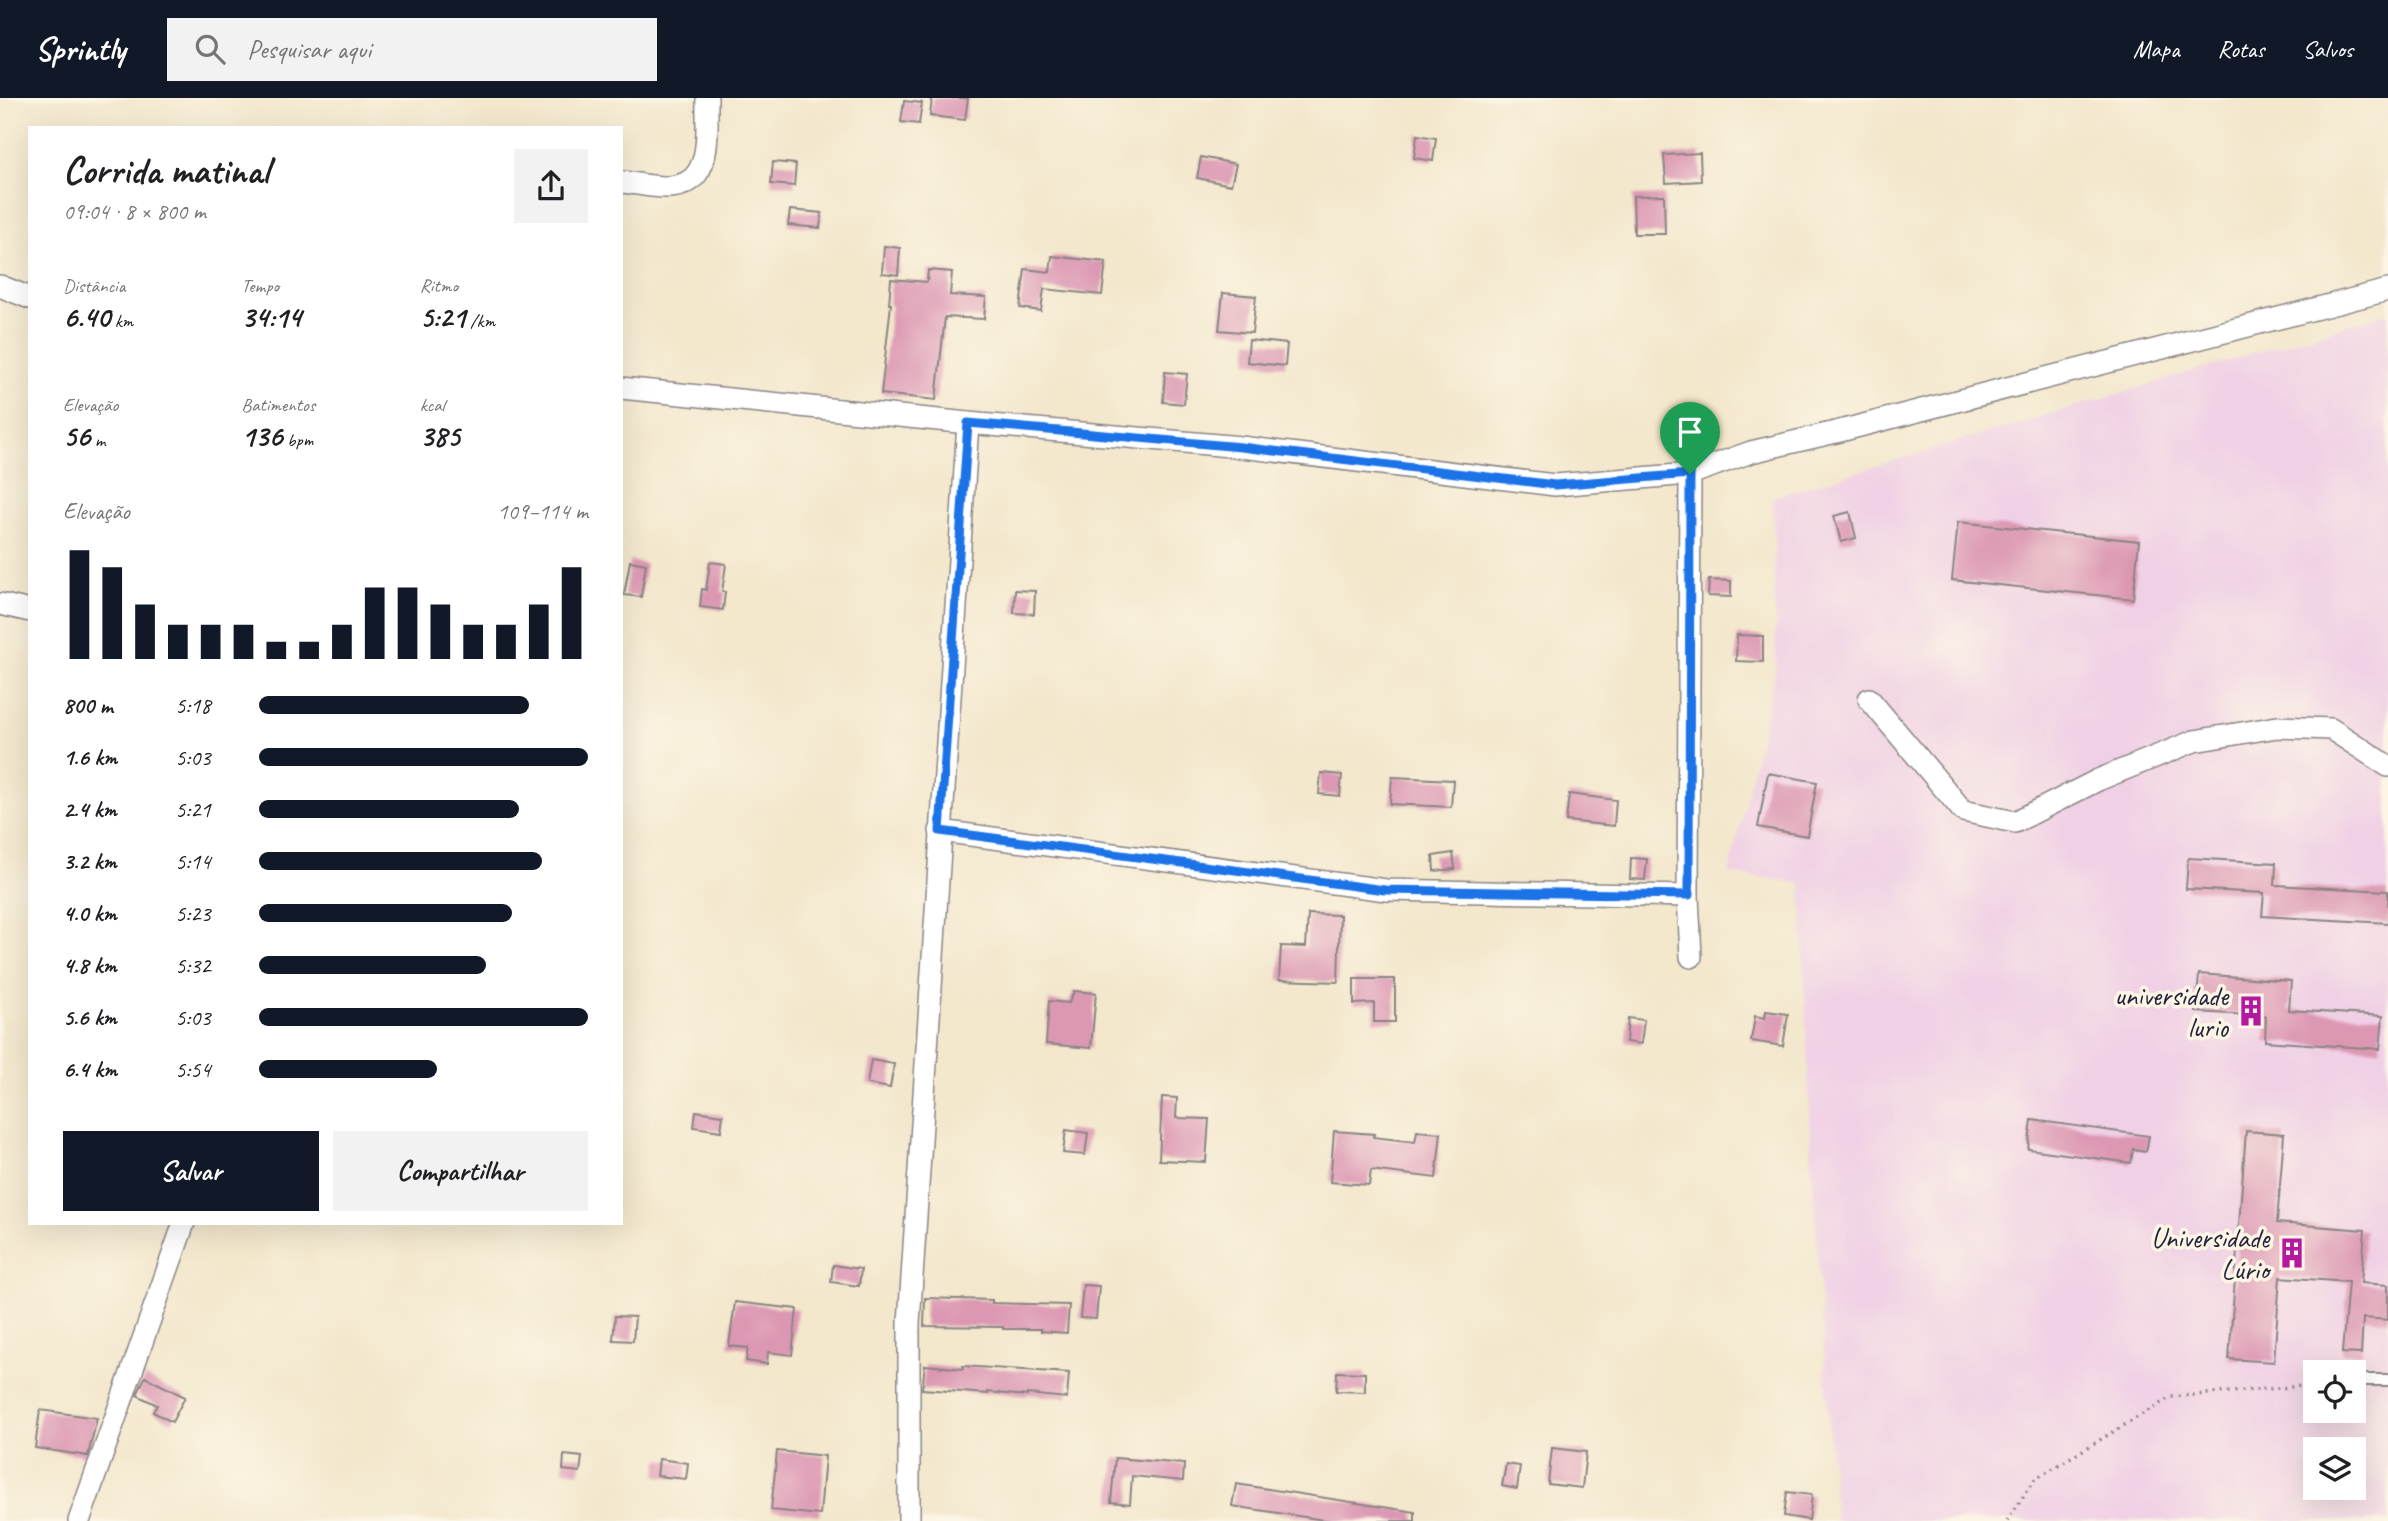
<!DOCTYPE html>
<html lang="pt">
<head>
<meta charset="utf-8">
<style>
  :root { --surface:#fff; --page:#f2f2f2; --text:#202124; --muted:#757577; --accent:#111827 }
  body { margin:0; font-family:Caveat,sans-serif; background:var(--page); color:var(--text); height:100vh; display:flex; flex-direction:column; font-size:26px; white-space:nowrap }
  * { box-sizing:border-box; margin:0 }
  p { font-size:23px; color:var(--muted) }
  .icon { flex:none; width:38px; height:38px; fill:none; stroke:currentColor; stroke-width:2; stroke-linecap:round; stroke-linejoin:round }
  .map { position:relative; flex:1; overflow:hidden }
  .side { position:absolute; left:28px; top:28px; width:595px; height:1099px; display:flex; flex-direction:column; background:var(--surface); border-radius:0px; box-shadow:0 7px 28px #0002 }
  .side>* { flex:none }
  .tools { position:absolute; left:2303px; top:1262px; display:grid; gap:14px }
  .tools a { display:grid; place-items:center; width:63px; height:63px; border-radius:0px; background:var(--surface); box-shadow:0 7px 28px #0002; font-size:35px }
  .pin { position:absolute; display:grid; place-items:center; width:60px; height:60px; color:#fff; margin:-72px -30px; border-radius:50% 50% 50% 0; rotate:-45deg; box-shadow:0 0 7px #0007 }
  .pin .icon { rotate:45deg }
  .round { display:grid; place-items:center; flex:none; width:74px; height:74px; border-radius:0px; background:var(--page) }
  .overview { display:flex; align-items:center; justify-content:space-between; height:119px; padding:0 35px }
  h1 { font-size:38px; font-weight:700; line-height:52px }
  .figures { display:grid; grid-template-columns:repeat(3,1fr); gap:10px; height:119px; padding:7px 35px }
  .figures div { display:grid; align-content:center }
  .figures b { font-size:30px; font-weight:700 }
  .figures small { font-size:19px; font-weight:400 }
  .figures p { font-size:19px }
  .chart { height:196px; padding:14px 35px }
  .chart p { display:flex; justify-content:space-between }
  .chart svg { width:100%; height:126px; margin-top:7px; stroke:var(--accent); stroke-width:6 }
  .button { display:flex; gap:14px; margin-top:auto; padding:14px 35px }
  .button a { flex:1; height:80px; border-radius:0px; background:var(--accent); color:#fff; font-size:28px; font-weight:700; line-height:80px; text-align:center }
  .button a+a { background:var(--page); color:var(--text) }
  ul { padding:0 35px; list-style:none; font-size:23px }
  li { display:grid; grid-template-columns:112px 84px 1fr; align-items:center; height:52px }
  li i { height:18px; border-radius:9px; background:var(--accent) }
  header { display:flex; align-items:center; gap:42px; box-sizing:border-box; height:98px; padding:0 35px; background:var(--accent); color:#fff }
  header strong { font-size:33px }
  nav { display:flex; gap:38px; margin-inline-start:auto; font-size:24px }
  .search { width:490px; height:63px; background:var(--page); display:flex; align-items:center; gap:18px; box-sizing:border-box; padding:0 24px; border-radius:0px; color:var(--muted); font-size:26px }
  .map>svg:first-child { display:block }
</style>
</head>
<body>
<header>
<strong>Sprintly</strong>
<div class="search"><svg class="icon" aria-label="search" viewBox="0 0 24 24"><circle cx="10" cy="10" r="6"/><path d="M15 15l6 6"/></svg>Pesquisar aqui</div>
<nav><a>Mapa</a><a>Rotas</a><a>Salvos</a></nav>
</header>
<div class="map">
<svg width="2388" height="1423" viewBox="0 0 2388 1423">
  <rect width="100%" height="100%" fill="#fcf5e5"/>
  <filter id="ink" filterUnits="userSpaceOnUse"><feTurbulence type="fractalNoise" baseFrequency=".0143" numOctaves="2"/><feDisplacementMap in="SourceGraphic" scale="14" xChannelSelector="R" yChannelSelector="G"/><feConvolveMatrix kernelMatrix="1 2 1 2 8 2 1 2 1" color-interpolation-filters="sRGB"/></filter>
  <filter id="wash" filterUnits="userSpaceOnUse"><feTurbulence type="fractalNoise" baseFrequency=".00686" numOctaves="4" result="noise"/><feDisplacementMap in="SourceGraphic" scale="28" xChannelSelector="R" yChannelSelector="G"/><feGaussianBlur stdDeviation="1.57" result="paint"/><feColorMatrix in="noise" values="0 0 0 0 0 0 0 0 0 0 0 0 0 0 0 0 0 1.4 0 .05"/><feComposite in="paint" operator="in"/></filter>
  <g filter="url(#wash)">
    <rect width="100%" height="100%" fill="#f3e7cc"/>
    <path fill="#f0d0e5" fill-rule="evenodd" d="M2388 215V1423H1835L1811 1053 1801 785 1729 776 1776 570 1773 399ZM2315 1274H2354V1312H2315ZM2315 1351H2354V1390H2315Z"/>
    <g id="blocks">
      <g fill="#dc97b3">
        <path d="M932 0H968L965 22 930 18Z"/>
        <path d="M904 3 922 5 919 26 901 24Z"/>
        <path d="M1417 37 1436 40 1433 63 1414 60Z"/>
        <path d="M1700 55 1701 83 1666 85 1664 57Z"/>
        <path d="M1201 59 1236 66 1231 87 1197 80Z"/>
        <path d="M773 64 796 66 794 88 771 86Z"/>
        <path d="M1664 97 1665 136H1634L1633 98Z"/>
        <path d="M790 112 822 115 820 130 788 127Z"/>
        <path d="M884 148 900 150 898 177 882 175Z"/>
        <path d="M1052 158 1106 164 1102 197 1044 191 1041 213 1020 210 1025 171 1050 174Z"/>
        <path d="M928 172 952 174 950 197 986 199 984 221 945 219 936 302 881 296 891 206H889L891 181 927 184Z"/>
        <path d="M1223 195 1256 198 1252 235 1219 232Z"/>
        <path d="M1249 242 1287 246 1285 268 1247 264Z"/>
        <path d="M1165 274 1187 276 1184 306 1163 304Z"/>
        <path d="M1850 414 1856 440 1841 444 1834 418Z"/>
        <path d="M1958 424 2139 443 2133 501 1952 482Z"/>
        <path d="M630 463 646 466 641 499 624 497Z"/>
        <path d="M710 464 726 466 722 494H725L723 512 700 509 702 491 706 492Z"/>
        <path d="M1709 482 1731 483V499L1708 498Z"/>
        <path d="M1015 492 1035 493 1034 516 1014 515Z"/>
        <path d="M1737 537 1763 538V564L1736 563Z"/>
        <path d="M1321 675 1342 677 1340 698 1319 696Z"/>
        <path d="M1768 675 1817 684 1807 738 1758 729Z"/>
        <path d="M1392 679 1453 682 1451 709 1390 706Z"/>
        <path d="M1569 696 1616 702 1614 728 1566 723Z"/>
        <path d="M1453 755 1455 771 1434 773 1433 758Z"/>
        <path d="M1631 760 1647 761 1645 782 1630 781Z"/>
        <path d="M2188 760 2276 765 2275 787 2388 793V825L2262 818 2264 795 2186 791Z"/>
        <path d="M1308 816 1340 817 1338 884 1279 882 1281 848 1306 849Z"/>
        <path d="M2199 876 2291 883 2289 912 2383 918 2380 951 2265 943 2266 918 2196 914Z"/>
        <path d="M1354 881H1395V924H1374V905L1354 906Z"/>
        <path d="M1074 893 1096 895 1091 950 1046 946 1049 903 1069 905Z"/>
        <path d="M1766 913 1788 916 1783 948 1751 943 1755 918 1765 920Z"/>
        <path d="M1628 920 1644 922 1641 946 1626 944Z"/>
        <path d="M871 962 894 966 890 990 867 986Z"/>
        <path d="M1162 999 1177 1000 1176 1020 1209 1021 1206 1064 1159 1062Z"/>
        <path d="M696 1013 723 1017 721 1033 694 1029Z"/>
        <path d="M2032 1022 2149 1038 2146 1053 2133 1051 2131 1065 2028 1051Z"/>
        <path d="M1066 1032 1088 1035 1085 1057 1063 1055Z"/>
        <path d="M1334 1033 1374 1036 1373 1039 1415 1044 1417 1033 1441 1035 1436 1080 1371 1072 1369 1087 1330 1084Z"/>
        <path d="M2246 1033 2284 1036 2277 1125 2365 1132 2361 1185 2388 1187V1222L2363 1220 2361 1256 2342 1255 2348 1184 2280 1179 2274 1264 2229 1261Z"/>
        <path d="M833 1167 861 1171 859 1188 831 1184Z"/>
        <path d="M1083 1187 1099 1188 1096 1221 1080 1220Z"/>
        <path d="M925 1200 992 1202V1205L1069 1207 1067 1235 1041 1233V1231H1003V1229L924 1228Z"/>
        <path d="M735 1204 797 1211 792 1257 768 1254 767 1266 746 1263 748 1250 729 1248Z"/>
        <path d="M615 1218 635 1219 633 1243 613 1242Z"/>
        <path d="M925 1267 963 1271V1268L1069 1275 1067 1300 1027 1296V1298L988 1294V1296L922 1291Z"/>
        <path d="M1337 1274 1365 1275V1294L1336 1293Z"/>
        <path d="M145 1279 185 1299 172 1324 153 1314 157 1307 137 1297Z"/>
        <path d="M40 1312 97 1320 88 1358 35 1350Z"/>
        <path d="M1552 1350 1586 1354 1582 1390 1548 1386Z"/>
        <path d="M777 1353 825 1358 820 1417 771 1412Z"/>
        <path d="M564 1357 582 1359 580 1374 563 1372Z"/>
        <path d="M1115 1360 1184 1366 1183 1383 1132 1378 1130 1406 1111 1404Z"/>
        <path d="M659 1361 688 1365 686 1381 657 1378Z"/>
        <path d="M1506 1366 1520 1368 1517 1391 1502 1388Z"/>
        <path d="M1236 1386 1415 1414V1423H1331L1232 1408Z"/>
        <path d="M1787 1394 1812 1397 1809 1422 1784 1418Z"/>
      </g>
    </g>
  </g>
  <g filter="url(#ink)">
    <use href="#blocks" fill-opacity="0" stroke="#8a8484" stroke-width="2"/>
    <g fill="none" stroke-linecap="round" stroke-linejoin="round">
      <g stroke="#8a8484" stroke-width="14">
        <path id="lane" d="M2367 1282H2388"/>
      </g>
      <g stroke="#8a8484" stroke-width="24">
        <g id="street">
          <path d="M621 84C636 85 650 89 665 89 715 90 706 35 707 0"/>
          <path d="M0 188 30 200"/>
          <path d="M621 290 968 325 1241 349 1555 387 1690 376 1751 354 1840 333 2388 192"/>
          <path d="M1690 376 1688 798 1691 859"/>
          <path d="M0 506 30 513"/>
          <path d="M1869 601 1963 713 2015 724 2098 682 2194 643 2277 629 2331 631 2388 668"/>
          <path d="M940 733 1386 792 1688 798"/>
          <path d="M79 1423 184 1125"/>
          <path d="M909 1423V1225L968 325"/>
        </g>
      </g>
      <path stroke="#8a8484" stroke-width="3.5" stroke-dasharray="2 5" stroke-linecap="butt" d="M2007 1423 2035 1381 2171 1299 2315 1287"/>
      <use href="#lane" stroke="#fff" stroke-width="10"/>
      <use href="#street" stroke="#fff" stroke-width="21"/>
    </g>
  </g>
  <g fill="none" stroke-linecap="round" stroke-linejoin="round" filter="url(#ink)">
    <g stroke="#fff" stroke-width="14">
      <path id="route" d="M968 325 1241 349 1555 387 1690 376 1689 797 1385 792 940 733Z"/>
    </g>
    <use href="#route" stroke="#1a73e8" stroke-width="9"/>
  </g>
  <defs>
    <g id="building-bare" transform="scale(2.415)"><path d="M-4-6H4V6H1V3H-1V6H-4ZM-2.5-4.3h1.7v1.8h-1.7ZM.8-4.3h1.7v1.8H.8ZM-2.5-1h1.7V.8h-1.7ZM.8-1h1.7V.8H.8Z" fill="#b5179e" stroke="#fcf5e5" stroke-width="2.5" paint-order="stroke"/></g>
  </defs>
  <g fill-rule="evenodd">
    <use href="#building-bare" x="2251" y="913"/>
    <use href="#building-bare" x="2292" y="1155"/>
  </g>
  <g text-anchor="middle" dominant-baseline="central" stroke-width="7" stroke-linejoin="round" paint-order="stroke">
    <g font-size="28" fill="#22223b" stroke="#fcf5e5" text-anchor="end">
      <text x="2228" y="897">universidade<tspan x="2228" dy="32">lurio</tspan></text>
      <text x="2269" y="1139">Universidade<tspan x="2269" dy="32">Lúrio</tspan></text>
    </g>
  </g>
</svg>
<div class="tools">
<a><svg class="icon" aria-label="locate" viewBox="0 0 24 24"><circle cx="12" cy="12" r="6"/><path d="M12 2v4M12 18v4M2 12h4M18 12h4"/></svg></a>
<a><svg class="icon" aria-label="layers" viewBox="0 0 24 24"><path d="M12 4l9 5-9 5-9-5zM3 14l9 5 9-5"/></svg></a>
</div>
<div class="pin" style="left:1690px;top:376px;background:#1e9e55"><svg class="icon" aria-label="arrive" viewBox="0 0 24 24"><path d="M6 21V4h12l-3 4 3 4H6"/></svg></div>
<section class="side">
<div class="overview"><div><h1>Corrida matinal</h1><p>09:04 · 8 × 800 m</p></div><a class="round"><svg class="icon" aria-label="share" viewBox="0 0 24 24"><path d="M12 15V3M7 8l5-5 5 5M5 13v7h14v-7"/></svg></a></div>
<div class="figures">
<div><p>Distância</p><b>6.40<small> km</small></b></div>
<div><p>Tempo</p><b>34:14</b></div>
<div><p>Ritmo</p><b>5:21<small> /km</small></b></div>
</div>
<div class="figures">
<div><p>Elevação</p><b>56<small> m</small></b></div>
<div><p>Batimentos</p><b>136<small> bpm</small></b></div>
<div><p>kcal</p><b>385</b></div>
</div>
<div class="chart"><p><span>Elevação</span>109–114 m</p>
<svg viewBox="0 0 160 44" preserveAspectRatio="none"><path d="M5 44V6M15 44V12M25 44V25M35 44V32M45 44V32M55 44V32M65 44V38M75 44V38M85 44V32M95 44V19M105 44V19M115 44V25M125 44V32M135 44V32M145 44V25M155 44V12"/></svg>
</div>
<ul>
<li><b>800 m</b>5:18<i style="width:82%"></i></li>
<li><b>1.6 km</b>5:03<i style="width:100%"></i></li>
<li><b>2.4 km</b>5:21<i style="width:79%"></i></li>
<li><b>3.2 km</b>5:14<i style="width:86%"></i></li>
<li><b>4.0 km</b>5:23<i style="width:77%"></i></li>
<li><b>4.8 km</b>5:32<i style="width:69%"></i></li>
<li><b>5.6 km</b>5:03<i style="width:100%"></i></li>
<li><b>6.4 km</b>5:54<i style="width:54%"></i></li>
</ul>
<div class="button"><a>Salvar</a><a>Compartilhar</a></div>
</section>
</div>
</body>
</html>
